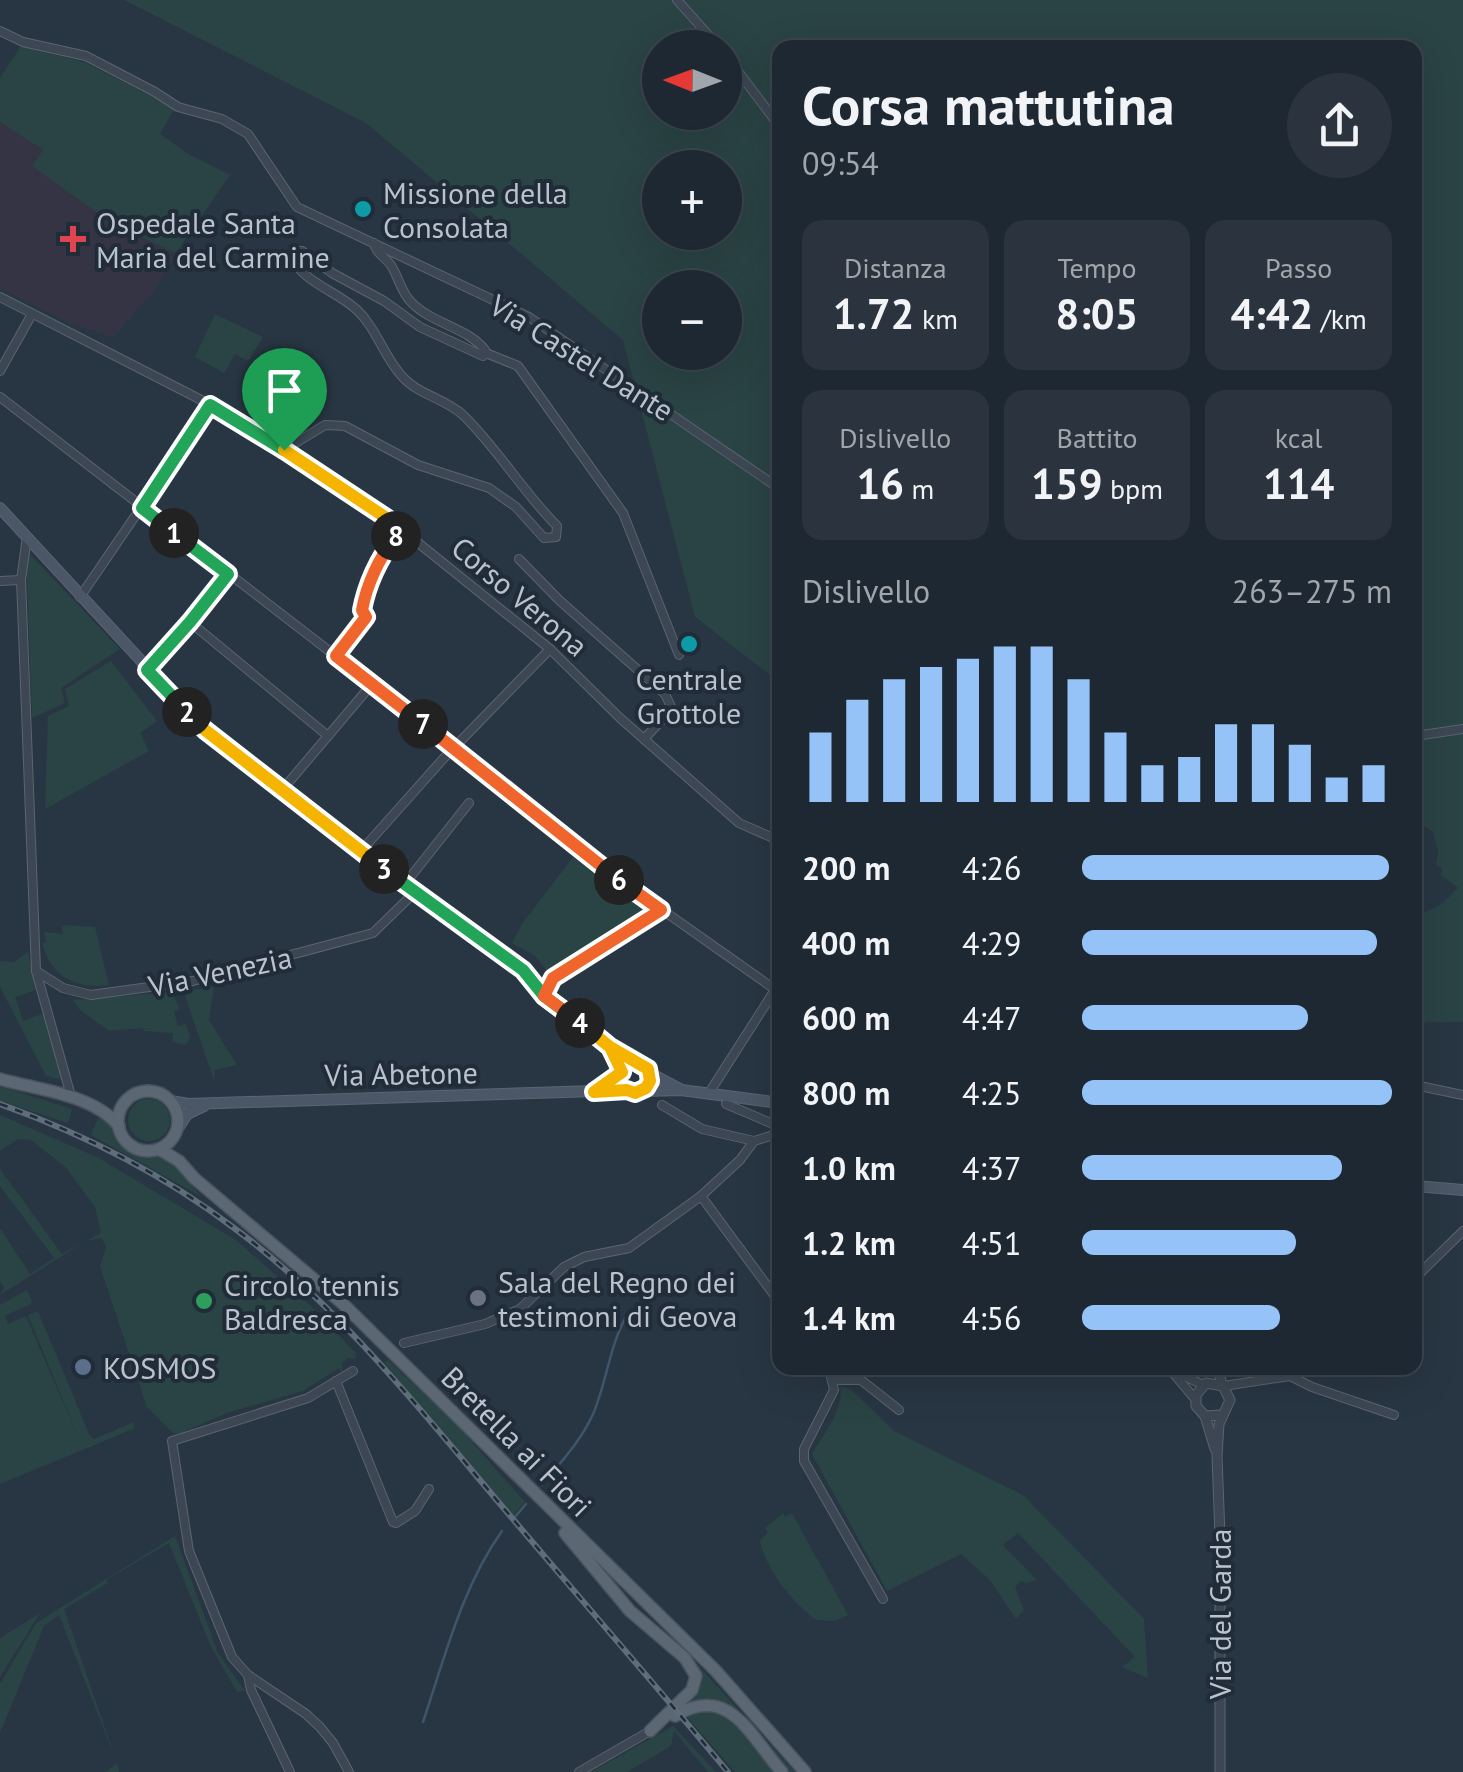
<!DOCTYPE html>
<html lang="it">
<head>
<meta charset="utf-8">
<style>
  :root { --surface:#1e2832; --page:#2b343e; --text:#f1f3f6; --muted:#a1a6ac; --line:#3c444d; --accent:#95c2f7 }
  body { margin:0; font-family:"PT Sans",sans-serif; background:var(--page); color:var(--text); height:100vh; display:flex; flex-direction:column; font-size:38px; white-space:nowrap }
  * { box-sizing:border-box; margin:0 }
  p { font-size:32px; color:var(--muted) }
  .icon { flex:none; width:55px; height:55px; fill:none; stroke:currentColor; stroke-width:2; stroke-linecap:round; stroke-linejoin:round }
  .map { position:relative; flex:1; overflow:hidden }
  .drawer { position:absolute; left:772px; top:40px; width:650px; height:1335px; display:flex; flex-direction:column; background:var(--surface); border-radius:20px; box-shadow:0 10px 40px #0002,0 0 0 2px var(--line) }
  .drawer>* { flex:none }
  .needle { width:65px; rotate:271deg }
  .buttons { position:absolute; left:642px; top:30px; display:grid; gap:20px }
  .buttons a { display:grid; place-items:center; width:100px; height:100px; border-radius:50%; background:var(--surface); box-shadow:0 10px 40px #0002,0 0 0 2px var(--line); font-size:50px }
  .pin { position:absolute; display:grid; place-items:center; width:85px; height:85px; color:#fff; margin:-102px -42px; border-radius:50% 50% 50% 0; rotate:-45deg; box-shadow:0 0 10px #0007 }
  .pin .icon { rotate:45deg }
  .km { position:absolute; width:50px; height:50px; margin:-25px; border-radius:50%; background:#222; color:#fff; font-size:28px; line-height:50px; text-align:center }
  .round { display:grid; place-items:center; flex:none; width:105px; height:105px; border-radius:52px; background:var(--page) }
  .overview { display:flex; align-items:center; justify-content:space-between; height:170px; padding:0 30px }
  h1 { font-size:55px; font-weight:700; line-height:75px }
  .metrics { display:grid; grid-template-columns:repeat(3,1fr); gap:15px; height:170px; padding:10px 30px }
  .metrics div { display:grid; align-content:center; border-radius:20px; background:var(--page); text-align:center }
  .metrics b { font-size:42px; font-weight:700 }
  .metrics small { font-size:28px; font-weight:400 }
  .metrics p { font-size:28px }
  .chart { height:280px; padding:20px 30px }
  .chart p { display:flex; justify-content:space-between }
  .chart svg { width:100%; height:180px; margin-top:10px; stroke:var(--accent); stroke-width:6 }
  ul { padding:0 30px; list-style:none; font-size:32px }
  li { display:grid; grid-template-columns:160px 120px 1fr; align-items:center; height:75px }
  li i { height:25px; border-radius:12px; background:var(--accent) }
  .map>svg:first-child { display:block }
</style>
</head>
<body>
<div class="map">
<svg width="1463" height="1772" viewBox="0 0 1463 1772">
  <rect width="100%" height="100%" fill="#283643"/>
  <path fill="#353444" d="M0 122 43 150 33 165 113 224 176 253 154 291 112 338 70 323 0 288Z"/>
  <g fill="#2a4344" fill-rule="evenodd">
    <path d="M124 0H1463V1022H1425L1415 1029V894L1423 913 1442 904 1458 888 1441 875 1442 868 1436 865 1438 852 1433 832 1415 820V48H780V683L695 617 623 340 366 123ZM660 48H725V112H660ZM660 168H725V232H660ZM660 288H725V352H660Z"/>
    <path d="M21 46 84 62 165 103 174 109 160 134 190 155 230 175 176 253 113 224 32 166 43 150 0 122V78Z"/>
    <path d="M215 314 263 337 248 361 235 354 224 373 195 357Z"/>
    <path d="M26 550 120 649 61 688 65 703 32 718Z"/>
    <path d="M111 661 157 721 140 733 149 751 45 809 48 716 69 706 65 689Z"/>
    <path d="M573 857 648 913 550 975 535 956 512 943 522 924Z"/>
    <path d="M62 925 95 927 109 985C77 990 50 976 42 943L46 942 44 932 63 934Z"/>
    <path d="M28 952 36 990 15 997 23 1021 44 1013 62 1080 46 1076 0 987V961L14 962Z"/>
    <path d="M214 987 209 1020 237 1065 215 1070 214 1080 185 996 190 990Z"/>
    <path d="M172 992 180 1010 174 1012 178 1026 186 1024 190 1036 186 1045 172 1042 173 1033 144 1031 143 1028 109 1031 80 1010 73 1000Z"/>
    <path d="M0 1086 72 1109 68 1123 0 1101Z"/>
    <circle cx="149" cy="1120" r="21"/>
    <path d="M0 1115 97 1157 236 1240 311 1306 356 1353 355 1359 348 1358 342 1363V1373L339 1368 303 1391 227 1413 181 1433H173L147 1407 100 1266 106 1248 102 1238 86 1241 0 1295 4 1288 0 1281V1228L30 1274 54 1258 0 1186V1169L62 1254 101 1233 95 1207 66 1168 31 1140 18 1139 0 1151Z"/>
    <path d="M98 1118 111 1124C119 1140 124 1153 146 1153 155 1153 153 1151 162 1155 177 1164 190 1184 202 1197L91 1135Z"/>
    <path d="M27 1290 33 1303 5 1316 8 1324 26 1316 81 1444 28 1315 38 1311 89 1434 94 1439 134 1422 133 1429 0 1484V1305Z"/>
    <path d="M388 1360 457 1425 525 1502 513 1516 384 1363Z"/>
    <path d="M840 1386 852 1390 894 1431 1023 1495 1144 1619 1148 1678 1122 1667 1135 1657 1018 1533 1003 1545 1037 1580 1027 1583 1020 1581 1015 1587 1024 1610 1016 1619 990 1580 961 1554 887 1591 812 1454C823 1435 845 1408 840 1386Z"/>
    <path d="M783 1513 785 1517 792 1513 848 1615 835 1621 816 1620C793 1603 765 1569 760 1540L768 1532 765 1528Z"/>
    <path d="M175 1536 218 1653 245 1691 237 1692 210 1645 169 1543 106 1580 108 1583 64 1609 117 1763 119 1772H106L117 1763 59 1615 44 1626 0 1733V1684L36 1623Z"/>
    <path d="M40 1613 0 1677V1638Z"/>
    <path d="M697 1664 795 1772H787L728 1705 715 1700 686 1703 702 1682Z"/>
    <path d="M703 1710C738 1712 754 1747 775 1772H735L686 1716Z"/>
    <path d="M673 1726 716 1772H708L674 1731 671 1746 627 1772H591Z"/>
  </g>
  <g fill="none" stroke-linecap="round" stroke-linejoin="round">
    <g stroke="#3e556c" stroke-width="2.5">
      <path d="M542 1485C561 1462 581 1441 593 1414 607 1382 609 1346 627 1315"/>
      <path d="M515 1517 526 1504"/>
      <path d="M423 1722C445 1657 462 1587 502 1531"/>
    </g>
    <g stroke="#5b6570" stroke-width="8">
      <path id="pedestrian" d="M336 654 366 617 362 610C367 581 383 554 401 530"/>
    </g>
    <g stroke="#5b6570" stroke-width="10">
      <g id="minor">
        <path d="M677 0 720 48"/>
        <path d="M0 31 23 42 86 56 155 92 178 107 222 119 248 134 297 207 529 317 780 489"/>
        <path d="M725 54 780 127"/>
        <path d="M0 297 211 405 391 521 550 649 620 718 739 823 780 841"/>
        <path d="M486 353 518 366 623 513 679 655"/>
        <path d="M0 371 32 314"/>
        <path d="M0 397 372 684 617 878 780 993"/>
        <path d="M284 450 325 425 345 426 418 465 489 488 516 507 544 538 556 537 557 526C523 492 498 449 463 415 443 397 417 395 400 374 383 354 376 328 357 310 338 292 303 282 292 258L296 251H302L332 273 384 301 420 327 483 356 485 350C467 327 432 324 411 302 402 293 399 279 392 267 386 257 376 254 374 243"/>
        <path d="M27 537 21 580 36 971 63 988 91 995 193 981 373 933 414 893"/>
        <path d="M519 559 559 600 665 694 672 709 644 739"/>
        <path d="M0 581 21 580"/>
        <path d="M80 597 211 405"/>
        <path d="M190 622 328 736"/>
        <path d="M147 670 228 574"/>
        <path d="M1415 736 1463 729"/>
        <path d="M283 789 372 684"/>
        <path d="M361 851 443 759 550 649"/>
        <path d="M404 885 469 803"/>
        <path d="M36 971 71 1096"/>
        <path d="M544 996 553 978 661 911"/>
        <path d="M1415 1085 1463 1095"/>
        <path d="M709 1093 780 982"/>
        <path d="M726 1104 780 1127"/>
        <path d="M662 1105 702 1129 754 1141"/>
        <path d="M701 1196 780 1303"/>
        <path d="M1415 1278 1463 1231"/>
        <path d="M404 1343 485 1324 520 1309 564 1267 584 1257 629 1248 701 1196 740 1160 754 1141 780 1133"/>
        <path d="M829 1368 834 1390 804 1449V1461L883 1599"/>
        <path d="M1169 1368 1195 1399"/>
        <path d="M1176 1372 1203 1385"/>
        <path d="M1290 1376 1312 1387 1394 1415"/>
        <path d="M833 1380H861L899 1410"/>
        <path d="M336 1381 393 1522 396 1523 415 1511 429 1489"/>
        <path d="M1223 1386 1290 1376 1308 1368"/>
        <path d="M248 1675 251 1690 290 1772"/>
        <path d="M349 1772 333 1743 320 1727 306 1714 248 1675 232 1657 189 1551 172 1441 308 1398 353 1371"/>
        <path d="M579 1772 650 1731"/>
      </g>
    </g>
    <g stroke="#5b6570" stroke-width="11">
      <g id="tertiary">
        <path d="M1218 1368 1222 1385"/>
        <path d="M1205 1416 1215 1449"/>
        <path d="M1220 1772V1536L1217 1456 1219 1424 1230 1400 1223 1386 1206 1383 1196 1395V1406L1205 1416 1221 1415"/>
      </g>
    </g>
    <g stroke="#5b6570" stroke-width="12">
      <g id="secondary">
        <path d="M0 508 205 730 434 908 523 971 544 996 610 1047 637 1063"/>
        <circle cx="635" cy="1078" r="15"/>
        <path d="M650 1073 680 1089"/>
        <path d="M643 1091 681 1090 780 1103"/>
        <path d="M595 1092 622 1072 610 1047"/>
        <path d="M171 1101 188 1104 627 1090"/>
        <path d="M177 1130 187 1114 204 1106"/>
        <path d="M1415 1186 1463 1190"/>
      </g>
    </g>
    <g stroke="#49535f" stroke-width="14">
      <g id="primary">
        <path d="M0 1079C38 1090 93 1094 119 1126"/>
        <circle cx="148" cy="1121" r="30"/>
        <path d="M159 1149 179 1161 194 1178 342 1303 716 1671 805 1772"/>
        <path d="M565 1533 630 1611 685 1658 696 1676 692 1690 650 1731"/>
        <path d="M675 1716C730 1682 751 1738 782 1772"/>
      </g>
    </g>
    <use href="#pedestrian" stroke="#3c4753" stroke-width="5"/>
    <use href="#minor" stroke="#3c4753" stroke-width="8"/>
    <use href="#tertiary" stroke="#3c4753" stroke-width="9"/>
    <use href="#secondary" stroke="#4b5766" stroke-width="10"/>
    <use href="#primary" stroke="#5b6773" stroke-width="11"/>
    <g stroke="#5f6c7a" stroke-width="6">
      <path id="rail" d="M0 1104C84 1134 163 1174 234 1228 341 1307 426 1417 512 1518 584 1603 657 1687 728 1772"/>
    </g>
    <use href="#rail" stroke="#212c39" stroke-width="2.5" stroke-dasharray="8" stroke-linecap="butt"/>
  </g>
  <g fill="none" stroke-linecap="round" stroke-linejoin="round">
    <g stroke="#fff" stroke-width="20">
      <path id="split-1" d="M174 533 142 508 210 405 284 450"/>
    </g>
    <g stroke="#fff" stroke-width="20">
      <path id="split-2" d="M174 533 228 574 190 622 147 670 187 712"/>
    </g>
    <g stroke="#fff" stroke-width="20">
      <path id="split-3" d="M187 712 205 730 384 869"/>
    </g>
    <g stroke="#fff" stroke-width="20">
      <path id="split-4" d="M384 869 523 970 544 996 580 1023"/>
    </g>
    <g stroke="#fff" stroke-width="20">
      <path id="split-5" d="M580 1023 610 1047 622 1072 594 1092 627 1090 635 1093 646 1088 650 1081 648 1069 610 1047 586 1027"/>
    </g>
    <g stroke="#fff" stroke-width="20">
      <path id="split-6" d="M586 1027 544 996 553 978 661 910 619 880"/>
    </g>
    <g stroke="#fff" stroke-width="20">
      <path id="split-7" d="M423 724 619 880"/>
    </g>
    <g stroke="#fff" stroke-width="20">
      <path id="split-8" d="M396 536C380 557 367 584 362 610L366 617 336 656 423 724"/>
    </g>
    <g stroke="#fff" stroke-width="20">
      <path id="split-9" d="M284 450 391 521 401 530 396 536"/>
    </g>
    <use href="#split-1" stroke="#22a559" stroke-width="12"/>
    <use href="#split-2" stroke="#22a559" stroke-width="12"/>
    <use href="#split-3" stroke="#f5b400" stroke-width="12"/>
    <use href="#split-4" stroke="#22a559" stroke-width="12"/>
    <use href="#split-5" stroke="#f5b400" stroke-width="12"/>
    <use href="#split-6" stroke="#f0652b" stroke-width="12"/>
    <use href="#split-7" stroke="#f0652b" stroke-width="12"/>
    <use href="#split-8" stroke="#f0652b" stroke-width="12"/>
    <use href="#split-9" stroke="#f5b400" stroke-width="12"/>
  </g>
  <g fill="#0f9aa8" stroke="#212c39" stroke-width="4">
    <circle cx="363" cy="209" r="10"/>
    <circle cx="689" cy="644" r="10"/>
  </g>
  <path fill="#e0444e" stroke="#212c39" stroke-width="4" d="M68 224h10v10h10v10h-10v10h-10v-10h-10v-10h10z"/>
  <circle fill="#6b7280" stroke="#212c39" stroke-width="4" cx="478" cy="1298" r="10"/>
  <circle fill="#2e9e5b" stroke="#212c39" stroke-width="4" cx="204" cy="1301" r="10"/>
  <circle fill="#5c6f8a" stroke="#212c39" stroke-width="4" cx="83" cy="1367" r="10"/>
  <g text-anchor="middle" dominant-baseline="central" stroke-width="8" stroke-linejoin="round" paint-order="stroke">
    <g font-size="30" fill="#bac2cd" stroke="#212c39" text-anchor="start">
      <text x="383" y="192">Missione della<tspan x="383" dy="34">Consolata</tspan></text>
      <text x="96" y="222">Ospedale Santa<tspan x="96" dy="34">Maria del Carmine</tspan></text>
      <text x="689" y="678" text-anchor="middle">Centrale<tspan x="689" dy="34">Grottole</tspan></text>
      <text x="498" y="1281">Sala del Regno dei<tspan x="498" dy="34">testimoni di Geova</tspan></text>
      <text x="224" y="1284">Circolo tennis<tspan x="224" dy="34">Baldresca</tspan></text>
      <text x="103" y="1367">KOSMOS</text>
    </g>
    <g font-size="30" fill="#bac2cd" stroke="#212c39">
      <text transform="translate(582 357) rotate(32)">Via Castel Dante</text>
      <text transform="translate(520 596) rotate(40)">Corso Verona</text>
      <text transform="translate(220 971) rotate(-12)">Via Venezia</text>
      <text transform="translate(401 1073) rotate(-1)">Via Abetone</text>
      <text transform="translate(517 1441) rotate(45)">Bretella ai Fiori</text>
      <text transform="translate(1219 1614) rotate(-90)">Via del Garda</text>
    </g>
  </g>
</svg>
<div class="buttons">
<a><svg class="needle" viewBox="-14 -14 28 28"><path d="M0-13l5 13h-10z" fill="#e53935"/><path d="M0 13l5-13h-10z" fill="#a1a6ac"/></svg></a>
<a>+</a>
<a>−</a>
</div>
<div class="pin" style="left:284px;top:450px;background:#1e9e55"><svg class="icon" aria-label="arrive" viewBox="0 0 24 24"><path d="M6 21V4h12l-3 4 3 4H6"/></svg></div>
<b class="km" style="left:174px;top:533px">1</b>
<b class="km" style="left:187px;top:712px">2</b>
<b class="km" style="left:384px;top:869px">3</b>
<b class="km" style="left:580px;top:1023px">4</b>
<b class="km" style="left:619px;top:880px">6</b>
<b class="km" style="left:423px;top:724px">7</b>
<b class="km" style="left:396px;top:536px">8</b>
<section class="drawer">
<div class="overview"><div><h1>Corsa mattutina</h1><p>09:54</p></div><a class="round"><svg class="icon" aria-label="share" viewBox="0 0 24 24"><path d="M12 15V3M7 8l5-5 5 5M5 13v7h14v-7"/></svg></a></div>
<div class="metrics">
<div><p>Distanza</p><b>1.72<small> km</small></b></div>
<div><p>Tempo</p><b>8:05</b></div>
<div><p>Passo</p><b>4:42<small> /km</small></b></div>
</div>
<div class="metrics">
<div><p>Dislivello</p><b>16<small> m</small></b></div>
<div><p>Battito</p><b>159<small> bpm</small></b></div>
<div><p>kcal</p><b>114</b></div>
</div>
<div class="chart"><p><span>Dislivello</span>263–275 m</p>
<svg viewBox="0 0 160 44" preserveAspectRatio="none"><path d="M5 44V27M15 44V19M25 44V14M35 44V11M45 44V9M55 44V6M65 44V6M75 44V14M85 44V27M95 44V35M105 44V33M115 44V25M125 44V25M135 44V30M145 44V38M155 44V35"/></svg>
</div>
<ul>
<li><b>200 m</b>4:26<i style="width:99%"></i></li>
<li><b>400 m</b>4:29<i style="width:95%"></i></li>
<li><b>600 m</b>4:47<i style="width:73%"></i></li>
<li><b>800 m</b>4:25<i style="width:100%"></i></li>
<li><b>1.0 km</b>4:37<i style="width:84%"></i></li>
<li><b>1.2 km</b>4:51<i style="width:69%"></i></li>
<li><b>1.4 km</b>4:56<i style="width:64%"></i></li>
</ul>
</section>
</div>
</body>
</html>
